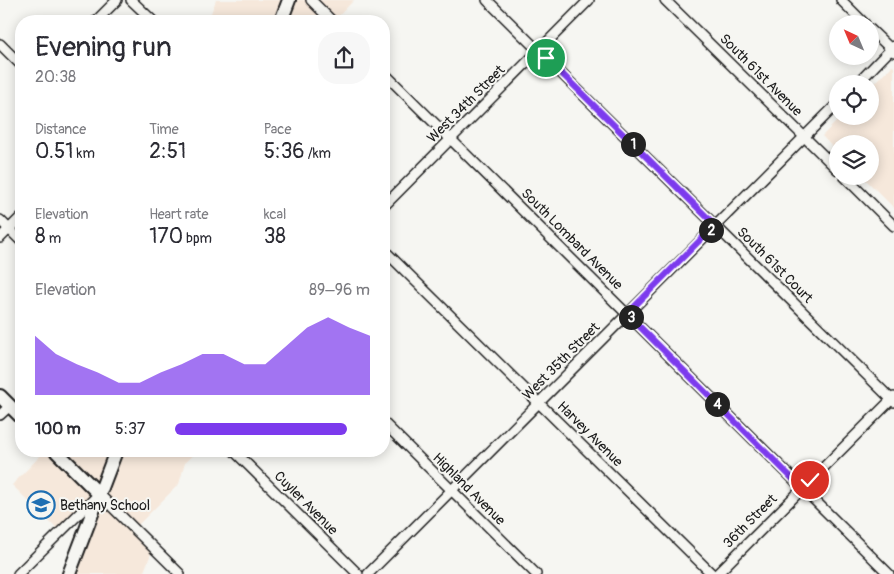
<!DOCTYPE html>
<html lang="en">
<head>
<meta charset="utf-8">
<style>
  :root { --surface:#fff; --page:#f7f7f7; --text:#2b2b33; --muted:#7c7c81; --accent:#7c3aed }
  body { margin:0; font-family:Pangolin,sans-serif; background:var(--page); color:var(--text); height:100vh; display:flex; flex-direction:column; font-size:19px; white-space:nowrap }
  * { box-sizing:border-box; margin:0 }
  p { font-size:16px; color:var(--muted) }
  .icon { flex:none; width:28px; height:28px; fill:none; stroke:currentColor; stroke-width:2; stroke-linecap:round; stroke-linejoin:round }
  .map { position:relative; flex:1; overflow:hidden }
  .drawer { position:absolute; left:15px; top:15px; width:375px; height:442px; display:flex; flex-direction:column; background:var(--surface); border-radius:20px; box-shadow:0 2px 12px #0003 }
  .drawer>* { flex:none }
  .needle { width:32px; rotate:316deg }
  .fabs { position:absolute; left:829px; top:15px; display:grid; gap:10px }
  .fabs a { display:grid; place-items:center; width:50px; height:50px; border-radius:50%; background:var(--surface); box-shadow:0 2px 12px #0003; font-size:25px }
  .pin { position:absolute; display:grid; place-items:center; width:42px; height:42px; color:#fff; margin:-21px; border:2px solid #fff; border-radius:50%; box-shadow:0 1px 5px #0007 }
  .km { position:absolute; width:25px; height:25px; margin:-12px; border-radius:50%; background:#222; color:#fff; font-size:14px; line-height:25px; text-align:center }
  .round { display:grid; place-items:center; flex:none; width:52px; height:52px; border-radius:20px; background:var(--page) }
  .head { display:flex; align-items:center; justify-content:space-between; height:85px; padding:0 20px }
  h1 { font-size:28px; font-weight:600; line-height:38px }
  .figures { display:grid; grid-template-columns:repeat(3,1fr); gap:8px; height:85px; padding:5px 20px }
  .figures div { display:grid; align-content:center }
  .figures b { font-size:21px; font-weight:600 }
  .figures small { font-size:14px; font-weight:400 }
  .figures p { font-size:14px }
  .chart { height:140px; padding:10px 20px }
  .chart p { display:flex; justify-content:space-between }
  .chart svg { width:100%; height:90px; margin-top:5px; fill:var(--accent); opacity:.7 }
  ul { padding:0 20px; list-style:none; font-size:16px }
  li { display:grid; grid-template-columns:80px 60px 1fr; align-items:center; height:38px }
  li i { height:12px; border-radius:6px; background:var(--accent) }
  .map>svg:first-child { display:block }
</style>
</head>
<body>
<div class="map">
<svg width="894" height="574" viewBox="0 0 894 574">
  <rect width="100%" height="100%" fill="#f6f6f2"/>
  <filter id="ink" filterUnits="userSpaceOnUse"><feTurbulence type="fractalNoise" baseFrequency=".02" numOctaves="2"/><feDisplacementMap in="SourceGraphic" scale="10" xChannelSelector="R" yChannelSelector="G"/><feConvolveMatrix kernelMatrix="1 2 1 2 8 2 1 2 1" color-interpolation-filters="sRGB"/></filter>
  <g filter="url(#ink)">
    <g fill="#f6e8db">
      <path d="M216 0H308L330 21H208Z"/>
      <path d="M314 0H354L334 21Z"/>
      <path d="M892 66 894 67V208L862 176H870V144H838L837 152 822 136 842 116H870V88Z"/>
      <path d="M45 451H53L96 495 59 531 12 485Z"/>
      <path d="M58 451H197L185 463 179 484 136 527 154 546 143 574H72L102 495Z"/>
    </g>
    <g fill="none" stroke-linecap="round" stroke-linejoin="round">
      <g stroke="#1c1c1c" stroke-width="12">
        <g id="street">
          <path d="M131 0 153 21"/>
          <path d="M311 0 332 21"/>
          <path d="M487 0 894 402"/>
          <path d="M665 0 838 170"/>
          <path d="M841 0 865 24"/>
          <path d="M96 21 117 0"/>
          <path d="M870 29 894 52"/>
          <path d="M0 44 21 65"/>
          <path d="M384 73 889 574"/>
          <path d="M857 84 894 46"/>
          <path d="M844 176 894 226"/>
          <path d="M384 206 589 0"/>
          <path d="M0 220 21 241"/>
          <path d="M0 238 21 217"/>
          <path d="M384 250 712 574"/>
          <path d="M0 415 10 406"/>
          <path d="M384 423 536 574"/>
          <path d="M234 451 358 574"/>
          <path d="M18 574 99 494 180 574"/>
          <path d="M368 574 838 103"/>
          <path d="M717 574 894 397"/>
        </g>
      </g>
      <g stroke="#1c1c1c" stroke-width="16">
        <g id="secondary">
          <path d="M281 21 289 0"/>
          <path d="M0 396 21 417"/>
          <path d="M56 451 99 494"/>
          <path d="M69 574 116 451"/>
        </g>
      </g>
      <use href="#street" stroke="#f6f6f2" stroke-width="9"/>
      <use href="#secondary" stroke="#f6f6f2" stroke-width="12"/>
    </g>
  </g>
  <g fill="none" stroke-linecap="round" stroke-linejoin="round" filter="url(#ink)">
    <g stroke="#fff" stroke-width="10">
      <path id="route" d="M546 58 715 225 627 314 802 488 810 480"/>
    </g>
    <use href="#route" stroke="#7c3aed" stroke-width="6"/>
  </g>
  <defs>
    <g id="school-ring" transform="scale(1.4375)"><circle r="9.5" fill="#f6f6f2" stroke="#1f6fb2" stroke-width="1.5"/><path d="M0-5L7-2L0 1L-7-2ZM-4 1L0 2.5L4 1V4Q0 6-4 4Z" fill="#1f6fb2"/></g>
  </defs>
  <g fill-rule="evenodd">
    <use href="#school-ring" x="41" y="505"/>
  </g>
  <g text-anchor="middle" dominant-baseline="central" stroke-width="4" stroke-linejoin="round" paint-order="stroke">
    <g font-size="14" fill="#1c1c1c" stroke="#f6f6f2">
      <text transform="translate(761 75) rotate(45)">South 61st Avenue</text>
      <text transform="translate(466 104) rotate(-45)">West 34th Street</text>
      <text transform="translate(572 239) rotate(45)">South Lombard Avenue</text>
      <text transform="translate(775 265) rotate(45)">South 61st Court</text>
      <text transform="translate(561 361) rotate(-45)">West 35th Street</text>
      <text transform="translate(590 434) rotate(45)">Harvey Avenue</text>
      <text transform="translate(469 489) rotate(45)">Highland Avenue</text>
      <text transform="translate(306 503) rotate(45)">Cuyler Avenue</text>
      <text transform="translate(750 521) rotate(-45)">36th Street</text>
    </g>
    <g font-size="14" fill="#1c1c1c" stroke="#f6f6f2" text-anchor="start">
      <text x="60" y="505">Bethany School</text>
    </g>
  </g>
</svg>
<div class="fabs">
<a><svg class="needle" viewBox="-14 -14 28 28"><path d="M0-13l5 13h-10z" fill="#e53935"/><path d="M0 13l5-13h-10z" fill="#7c7c81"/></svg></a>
<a><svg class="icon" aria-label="locate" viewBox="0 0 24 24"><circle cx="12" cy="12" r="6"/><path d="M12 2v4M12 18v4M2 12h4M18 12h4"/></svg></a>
<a><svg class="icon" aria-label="layers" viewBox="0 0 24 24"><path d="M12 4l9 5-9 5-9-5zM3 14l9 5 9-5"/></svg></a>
</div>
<div class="pin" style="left:546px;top:58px;background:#1e9e55"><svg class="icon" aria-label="arrive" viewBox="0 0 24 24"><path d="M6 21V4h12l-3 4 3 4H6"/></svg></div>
<div class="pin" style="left:810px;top:480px;background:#d93025"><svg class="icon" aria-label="check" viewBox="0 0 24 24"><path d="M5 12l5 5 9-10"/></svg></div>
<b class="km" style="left:633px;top:144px">1</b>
<b class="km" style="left:711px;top:230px">2</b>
<b class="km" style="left:631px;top:317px">3</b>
<b class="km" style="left:717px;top:404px">4</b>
<section class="drawer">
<div class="head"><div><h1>Evening run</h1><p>20:38</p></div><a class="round"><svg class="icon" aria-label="share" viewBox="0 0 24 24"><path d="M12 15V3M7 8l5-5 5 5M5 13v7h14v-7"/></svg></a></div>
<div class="figures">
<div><p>Distance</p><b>0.51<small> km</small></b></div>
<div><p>Time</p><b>2:51</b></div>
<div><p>Pace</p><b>5:36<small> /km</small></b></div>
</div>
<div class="figures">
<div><p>Elevation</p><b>8<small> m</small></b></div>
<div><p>Heart rate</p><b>170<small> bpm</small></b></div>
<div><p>kcal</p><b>38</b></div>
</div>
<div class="chart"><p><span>Elevation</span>89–96 m</p>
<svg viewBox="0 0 160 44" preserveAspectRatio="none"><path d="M0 44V15L10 24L20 29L30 33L40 38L50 38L60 33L70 29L80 24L90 24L100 29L110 29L120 20L130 11L140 6L150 11L160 15V44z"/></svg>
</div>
<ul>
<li><b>100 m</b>5:37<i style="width:88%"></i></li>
</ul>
</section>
</div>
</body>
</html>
